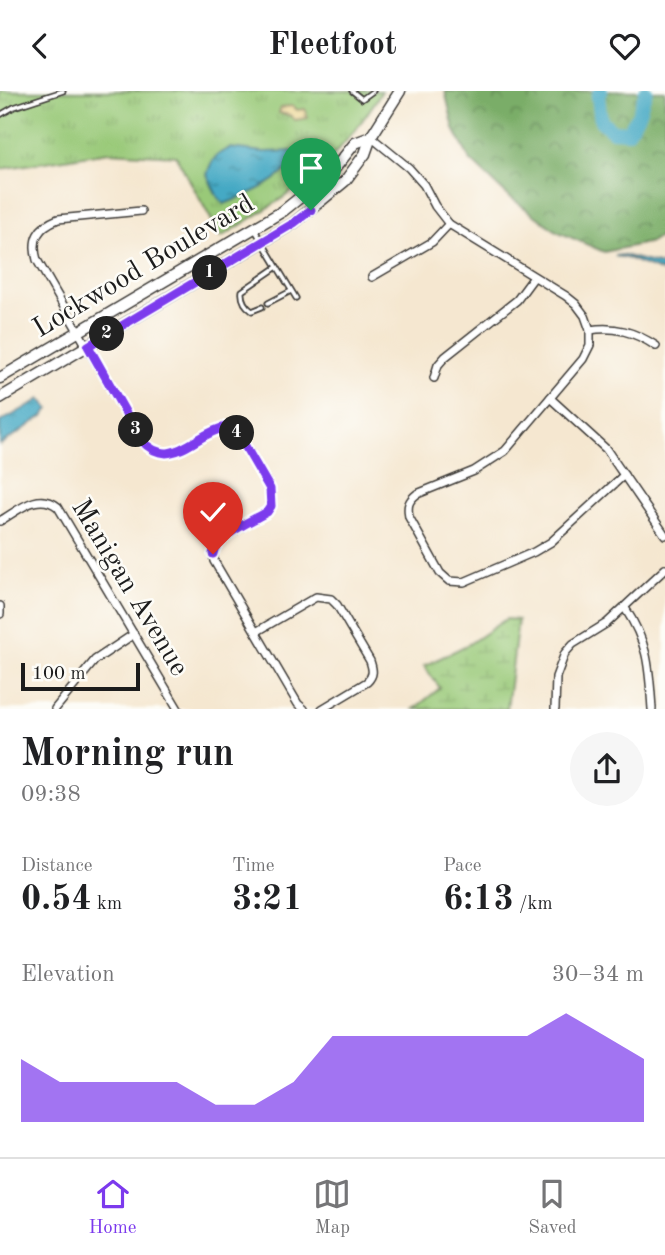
<!DOCTYPE html>
<html lang="en">
<head>
<meta charset="utf-8">
<style>
  :root { --surface:#fff; --page:#f6f6f6; --text:#202124; --muted:#757577; --line:#e0e0e0; --accent:#7c3aed }
  body { margin:0; font-family:"Old Standard TT",serif; background:var(--page); color:var(--text); height:100vh; display:flex; flex-direction:column; font-size:26px; white-space:nowrap }
  * { box-sizing:border-box; margin:0 }
  p { font-size:23px; color:var(--muted) }
  .icon { flex:none; width:38px; height:38px; fill:none; stroke:currentColor; stroke-width:2; stroke-linecap:round; stroke-linejoin:round }
  .map { position:relative; height:618px; overflow:hidden }
  .sheet { display:flex; flex-direction:column; background:var(--surface); flex:1 }
  .sheet>* { flex:none }
  .scale { position:absolute; left:21px; bottom:18px; width:119px; box-sizing:border-box; padding-left:7px; border:4px solid #1c1c1c; border-top:0; font-size:19px; line-height:24px; white-space:nowrap; color:#1c1c1c; -webkit-text-stroke:5px #fdfcf7; paint-order:stroke }
  .pin { position:absolute; display:grid; place-items:center; width:60px; height:60px; color:#fff; margin:-72px -30px; border-radius:50% 50% 50% 0; rotate:-45deg; box-shadow:0 0 7px #0007 }
  .pin .icon { rotate:45deg }
  .km { position:absolute; width:35px; height:35px; margin:-18px; border-radius:50%; background:#222; color:#fff; font-size:19px; line-height:35px; text-align:center }
  .round { display:grid; place-items:center; flex:none; width:74px; height:74px; border-radius:37px; background:var(--page) }
  .headline { display:flex; align-items:center; justify-content:space-between; height:119px; padding:0 21px }
  h1 { font-size:38px; font-weight:800; line-height:52px }
  .stats { display:grid; grid-template-columns:repeat(3,1fr); gap:10px; height:119px; padding:7px 21px }
  .stats div { display:grid; align-content:center }
  .stats b { font-size:35px; font-weight:800 }
  .stats small { font-size:19px; font-weight:400 }
  .stats p { font-size:19px }
  .chart { height:196px; padding:14px 21px }
  .chart p { display:flex; justify-content:space-between }
  .chart svg { width:100%; height:126px; margin-top:7px; fill:var(--accent); opacity:.7 }
  header { display:flex; justify-content:space-between; align-items:center; height:91px; padding:0 21px; background:var(--surface); font-size:32px; font-weight:800 }
  .tab-bar { display:flex; justify-content:space-around; align-items:center; height:98px; border-top:2px solid var(--line); background:var(--surface); font-size:19px; color:var(--muted) }
  .tab-bar a { display:grid; justify-items:center; gap:4px }
  .tab-bar .active { color:var(--accent) }
  .map>svg:first-child { display:block }
</style>
</head>
<body>
<header><svg class="icon" aria-label="back" viewBox="0 0 24 24"><path d="M15 5l-7 7 7 7"/></svg>Fleetfoot<svg class="icon" aria-label="heart" viewBox="0 0 24 24"><path d="M12 20l-8-8c-3-5 5-10 8-4 3-6 11-1 8 4z"/></svg></header>
<div class="map">
<svg width="665" height="618" viewBox="0 0 665 618">
  <defs>
    <pattern id="grass-tufts" width="24" height="20" patternUnits="userSpaceOnUse" patternTransform="scale(1.75)"><rect width="24" height="20" fill="#99c978"/><path d="M3 7l-1-3M5 7V3M7 7l1-3M15 17l-1-3M17 17v-4M19 17l1-3" fill="none" stroke="#83ac67"/></pattern>
    <pattern id="forest-crowns" width="20" height="18" patternUnits="userSpaceOnUse" patternTransform="scale(1.75)"><rect width="20" height="18" fill="#7aad68"/><path d="M2 6a3 3 0 1 1 6 0M12 15a3 3 0 1 1 6 0" fill="none" stroke="#638c55"/></pattern>
    <pattern id="wetland-marsh" width="20" height="14" patternUnits="userSpaceOnUse" patternTransform="scale(1.75)"><rect width="20" height="14" fill="#99c978"/><path d="M1 5h8M5 5V1M11 12h8M15 12V8" fill="none" stroke="#83ac67"/></pattern>
    <pattern id="sand-dots" width="8" height="8" patternUnits="userSpaceOnUse" patternTransform="scale(1.75)"><rect width="8" height="8" fill="#eeda9e"/><path d="M2 2h.1M6 6h.1" fill="none" stroke="#ccba88" stroke-width="1.8" stroke-linecap="round"/></pattern>
    <pattern id="water-ripples" width="26" height="14" patternUnits="userSpaceOnUse" patternTransform="scale(1.75)"><rect width="26" height="14" fill="#44a9c4"/><path d="M2 4q2-2 4 0t4 0M15 11q2-2 4 0t4 0" fill="none" stroke="#38899e"/></pattern>
  </defs>
  <rect width="100%" height="100%" fill="#fdfcf7"/>
  <filter id="ink" filterUnits="userSpaceOnUse"><feTurbulence type="fractalNoise" baseFrequency=".0143" numOctaves="2"/><feDisplacementMap in="SourceGraphic" scale="14" xChannelSelector="R" yChannelSelector="G"/><feConvolveMatrix kernelMatrix="1 2 1 2 8 2 1 2 1" color-interpolation-filters="sRGB"/></filter>
  <filter id="wash" filterUnits="userSpaceOnUse"><feTurbulence type="fractalNoise" baseFrequency=".00686" numOctaves="4" result="noise"/><feDisplacementMap in="SourceGraphic" scale="28" xChannelSelector="R" yChannelSelector="G"/><feGaussianBlur stdDeviation="1.57" result="paint"/><feColorMatrix in="noise" values="0 0 0 0 0 0 0 0 0 0 0 0 0 0 0 0 0 1.4 0 .05"/><feComposite in="paint" operator="in"/></filter>
  <g filter="url(#wash)">
    <rect width="100%" height="100%" fill="#f5e7d0"/>
    <path fill="url(#grass-tufts)" stroke="#5a724a" stroke-width="2" d="M0 0H382C336 75 294 102 221 146L176 65 109 61 0 78Z"/>
    <path fill="url(#forest-crowns)" stroke="#4b6442" stroke-width="2" d="M445 0H665V142L652 151 604 161 556 140 506 103 470 69 454 38Z"/>
    <path fill="url(#wetland-marsh)" stroke="#5a724a" stroke-width="2" d="M506 528 518 529 507 618H414L440 597 424 575 469 553Z"/>
    <path fill="url(#sand-dots)" stroke="#857b5d" stroke-width="2" d="M293 15 297 19 305 18 308 27 295 29 289 24 279 22 281 16Z"/>
    <g fill="url(#water-ripples)" stroke="#306270" stroke-width="2">
      <path d="M230 57 264 61 296 60 297 62C288 89 249 103 224 113L217 105 207 84C211 69 216 63 230 57Z"/>
      <path d="M623 164 665 175V182L630 168 615 165Z"/>
      <path d="M41 308 49 318 43 325 0 354V331Z"/>
    </g>
    <g fill="none" stroke-linecap="round" stroke-linejoin="round">
      <path stroke="#44a9c4" stroke-width="14" d="M601 0 598 5 601 30 613 40 628 41 638 24 646 0"/>
    </g>
  </g>
  <g filter="url(#ink)">
    <g fill="none" stroke-linecap="round" stroke-linejoin="round">
      <g stroke="#3d3a37" stroke-width="7">
        <g id="service">
          <path d="M352 0 362 8 373 0"/>
          <path d="M0 24 14 16 63 0"/>
          <path d="M255 139 296 207"/>
          <path d="M268 212 291 200"/>
          <path d="M262 216 252 220C245 215 241 209 242 200L277 176"/>
        </g>
      </g>
      <g stroke="#3d3a37" stroke-width="10">
        <g id="minor">
          <path d="M371 46 409 77 424 94 435 115 449 133 566 205 576 213 585 225 590 239V254L583 268 505 360 474 380 417 403C408 410 407 415 409 426L440 482 449 490 464 491 534 461 551 451 624 384"/>
          <path d="M141 120 58 128C38 136 31 148 37 169L141 349C172 382 194 342 226 336L238 343 270 398 271 415 267 421 219 449 213 457 214 470 298 613 304 618"/>
          <path d="M372 186 432 151 449 133"/>
          <path d="M590 239C615 235 635 241 656 255"/>
          <path d="M434 287 438 274 445 266 517 209 534 186"/>
          <path d="M550 307 606 358 665 444"/>
          <path d="M0 430C19 419 38 400 58 416L178 618"/>
          <path d="M0 515V523"/>
          <path d="M625 517C649 554 649 576 652 618"/>
          <path d="M256 541 316 506 331 508 337 514 370 570C373 579 374 584 367 591L322 618"/>
          <path d="M55 618 95 569 134 543"/>
          <path d="M555 618 556 586 565 562 573 553 607 532 665 478"/>
        </g>
      </g>
      <g stroke="#3d3a37" stroke-width="13">
        <g id="secondary">
          <path d="M0 287 283 120 332 81 355 52 371 46"/>
          <path d="M0 307 294 132 345 90 365 63 371 46 400 0"/>
        </g>
      </g>
      <use href="#service" stroke="#fff" stroke-width="3.5"/>
      <use href="#minor" stroke="#fff" stroke-width="7"/>
      <use href="#secondary" stroke="#fff" stroke-width="10"/>
    </g>
  </g>
  <g fill="none" stroke-linecap="round" stroke-linejoin="round" filter="url(#ink)">
    <g stroke="#fff" stroke-width="14">
      <path id="route" d="M213 463C215 445 252 430 267 421L271 415 270 398 238 343 226 336C194 342 172 382 141 349L88 255 294 132 311 119"/>
    </g>
    <use href="#route" stroke="#7c3aed" stroke-width="9"/>
  </g>
  <g text-anchor="middle" dominant-baseline="central" stroke-width="5" stroke-linejoin="round" paint-order="stroke">
    <g font-size="28" fill="#1c1c1c" stroke="#fdfcf7">
      <text transform="translate(144 176) rotate(-31)">Lockwood Boulevard</text>
      <text transform="translate(129 497) rotate(59)">Manigan Avenue</text>
    </g>
  </g>
</svg>
<div class="scale">100 m</div>
<div class="pin" style="left:311px;top:119px;background:#1e9e55"><svg class="icon" aria-label="arrive" viewBox="0 0 24 24"><path d="M6 21V4h12l-3 4 3 4H6"/></svg></div>
<div class="pin" style="left:213px;top:463px;background:#d93025"><svg class="icon" aria-label="check" viewBox="0 0 24 24"><path d="M5 12l5 5 9-10"/></svg></div>
<b class="km" style="left:210px;top:182px">1</b>
<b class="km" style="left:107px;top:243px">2</b>
<b class="km" style="left:136px;top:339px">3</b>
<b class="km" style="left:237px;top:342px">4</b>
</div>
<section class="sheet">
<div class="headline"><div><h1>Morning run</h1><p>09:38</p></div><a class="round"><svg class="icon" aria-label="share" viewBox="0 0 24 24"><path d="M12 15V3M7 8l5-5 5 5M5 13v7h14v-7"/></svg></a></div>
<div class="stats">
<div><p>Distance</p><b>0.54<small> km</small></b></div>
<div><p>Time</p><b>3:21</b></div>
<div><p>Pace</p><b>6:13<small> /km</small></b></div>
</div>
<div class="chart"><p><span>Elevation</span>30–34 m</p>
<svg viewBox="0 0 160 44" preserveAspectRatio="none"><path d="M0 44V22L10 30L20 30L30 30L40 30L50 38L60 38L70 30L80 14L90 14L100 14L110 14L120 14L130 14L140 6L150 14L160 22V44z"/></svg>
</div>
</section>
<nav class="tab-bar">
<a class="active"><svg class="icon" aria-label="home" viewBox="0 0 24 24"><path d="M3 11l9-7 9 7M6 9v11h12V9"/></svg>Home</a>
<a><svg class="icon" aria-label="map" viewBox="0 0 24 24"><path d="M3 6l6-2 6 2 6-2v14l-6 2-6-2-6 2zM9 4v14M15 6v14"/></svg>Map</a>
<a><svg class="icon" aria-label="saved" viewBox="0 0 24 24"><path d="M7 4h10v16l-5-4-5 4z"/></svg>Saved</a>
</nav>
</body>
</html>
